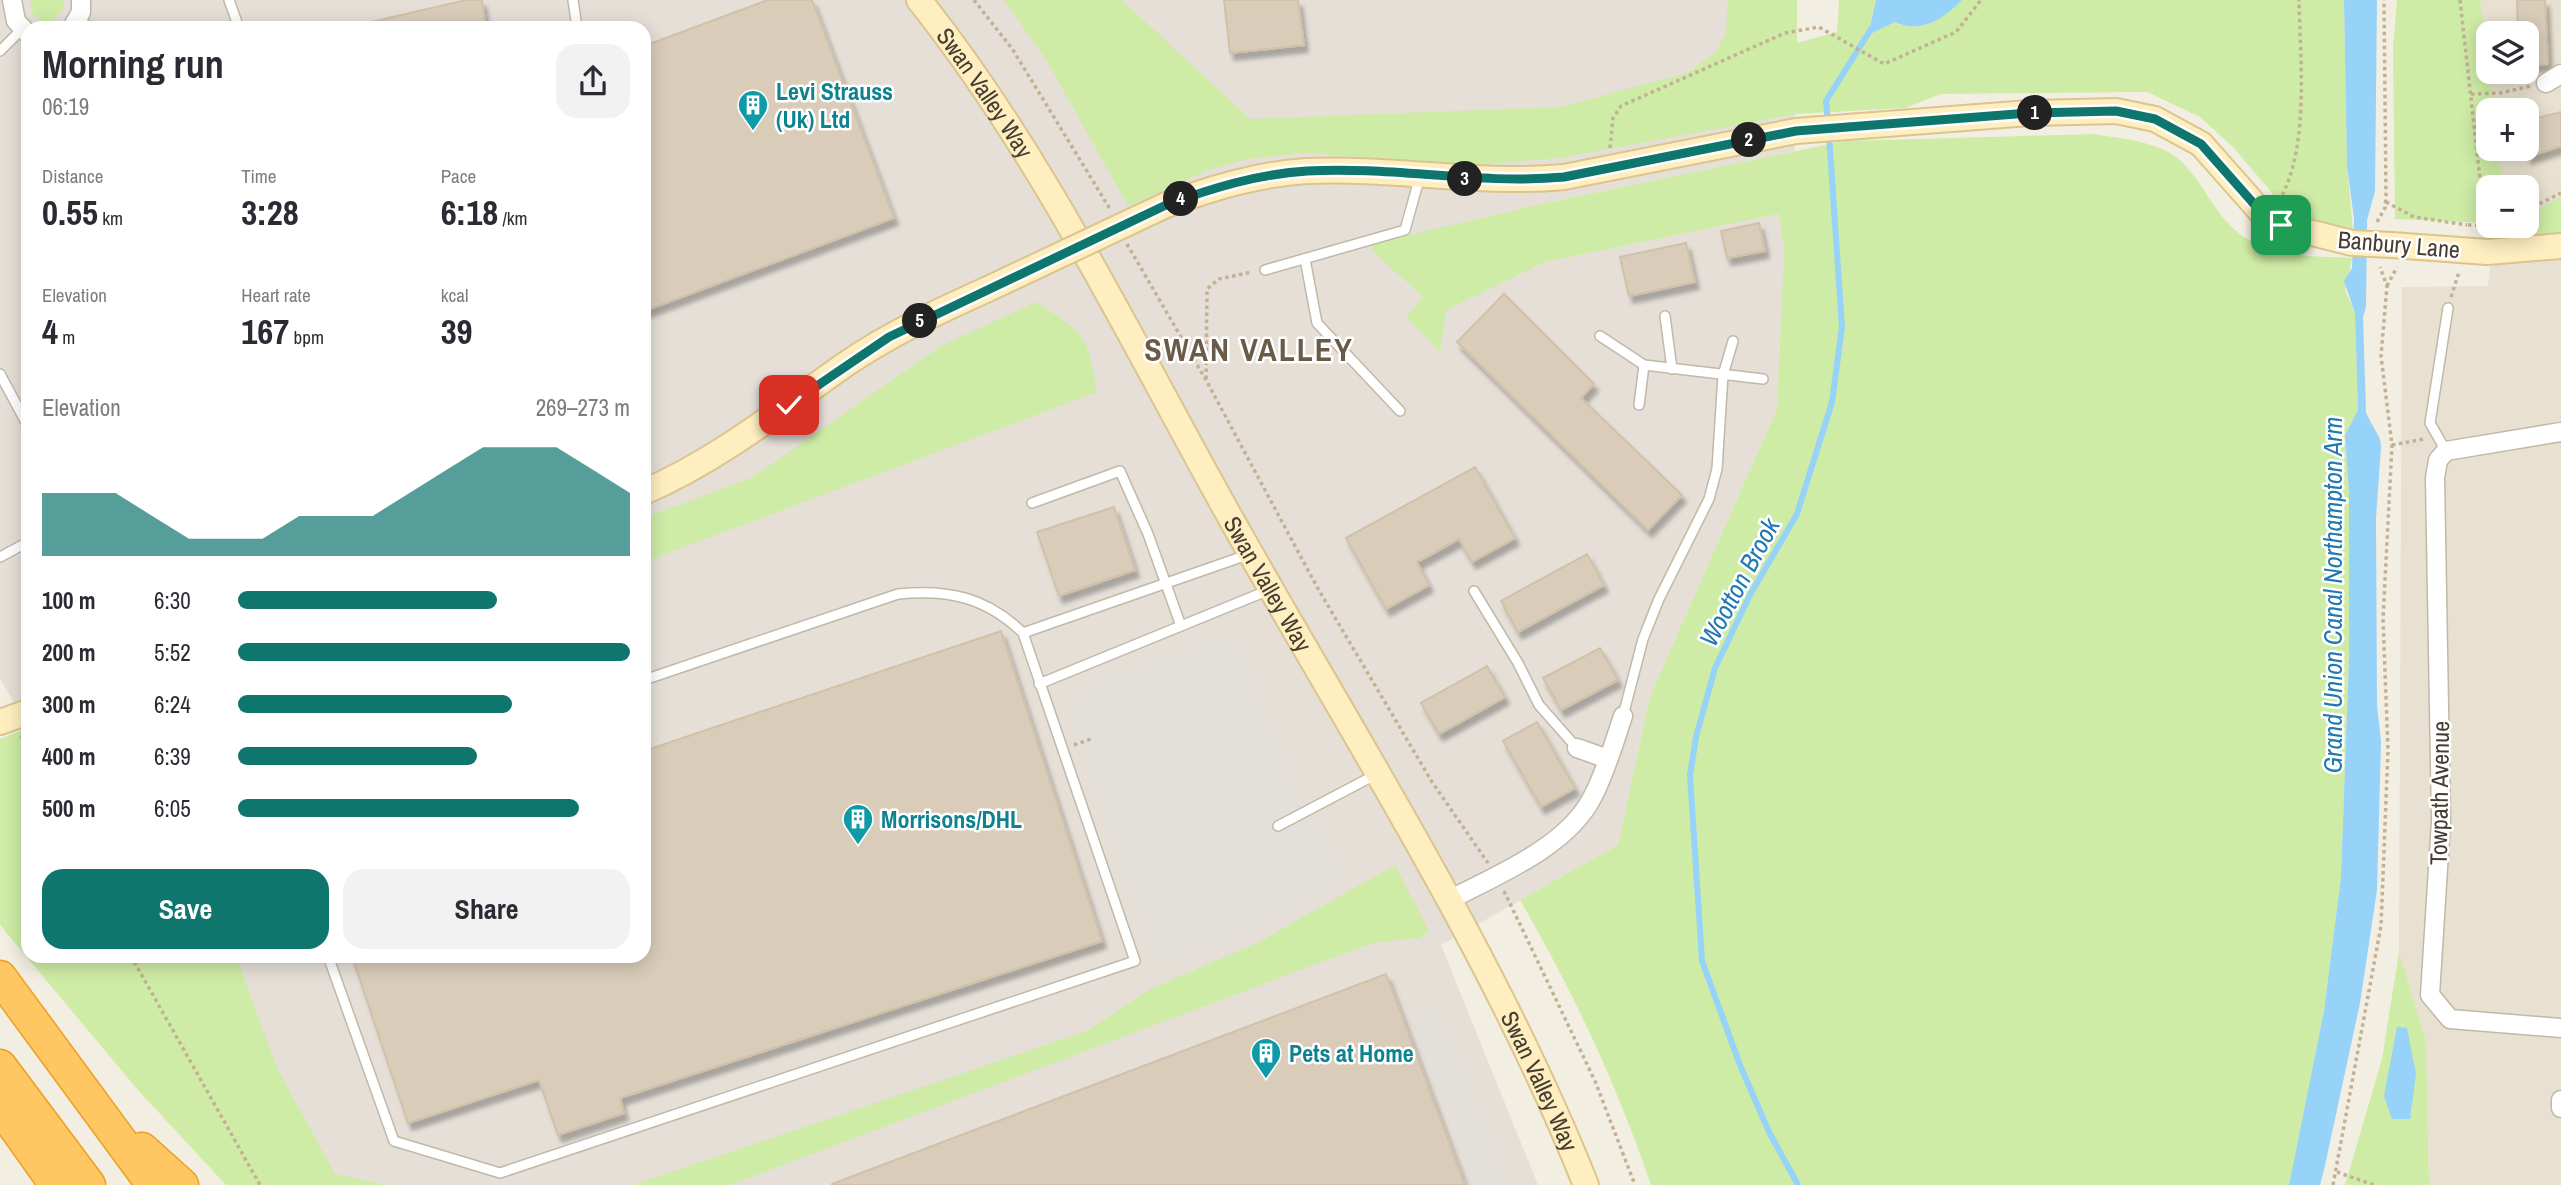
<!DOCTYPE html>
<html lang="en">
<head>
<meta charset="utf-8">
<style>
  :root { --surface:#fff; --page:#f2f2f3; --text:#2b2b33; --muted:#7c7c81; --accent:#0f766e }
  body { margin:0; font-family:"Archivo Narrow",sans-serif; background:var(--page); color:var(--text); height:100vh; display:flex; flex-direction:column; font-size:26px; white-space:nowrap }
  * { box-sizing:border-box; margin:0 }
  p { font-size:23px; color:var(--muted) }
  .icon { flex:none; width:38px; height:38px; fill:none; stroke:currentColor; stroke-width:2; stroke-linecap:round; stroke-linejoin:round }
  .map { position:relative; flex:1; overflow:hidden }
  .details { position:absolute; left:21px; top:21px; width:630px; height:942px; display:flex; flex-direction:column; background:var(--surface); border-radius:21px; box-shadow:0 4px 18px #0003 }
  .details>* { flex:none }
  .fabs { position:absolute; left:2476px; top:21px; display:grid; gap:14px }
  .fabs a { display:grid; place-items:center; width:63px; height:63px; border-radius:14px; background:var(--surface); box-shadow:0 4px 18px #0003; font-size:35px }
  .pin { position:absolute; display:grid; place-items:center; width:60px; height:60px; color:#fff; margin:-30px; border-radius:14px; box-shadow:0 4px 10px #0006 }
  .km { position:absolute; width:35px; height:35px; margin:-18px; border-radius:50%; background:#222; color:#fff; font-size:19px; line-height:35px; text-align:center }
  .round { display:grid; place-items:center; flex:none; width:74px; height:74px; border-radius:21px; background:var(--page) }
  .head { display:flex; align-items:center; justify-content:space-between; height:119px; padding:0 21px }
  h1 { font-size:38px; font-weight:700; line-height:52px }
  .figures { display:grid; grid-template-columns:repeat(3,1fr); gap:10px; height:119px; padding:7px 21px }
  .figures div { display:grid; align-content:center }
  .figures b { font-size:35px; font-weight:700 }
  .figures small { font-size:19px; font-weight:400 }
  .figures p { font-size:19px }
  .chart { height:196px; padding:14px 21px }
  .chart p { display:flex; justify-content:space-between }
  .chart svg { width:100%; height:126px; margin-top:7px; fill:var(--accent); opacity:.7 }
  .primary-button { display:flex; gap:14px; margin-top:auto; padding:14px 21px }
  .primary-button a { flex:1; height:80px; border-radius:21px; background:var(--accent); color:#fff; font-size:28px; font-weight:700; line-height:80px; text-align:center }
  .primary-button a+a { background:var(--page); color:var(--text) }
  ul { padding:0 21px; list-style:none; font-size:23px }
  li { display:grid; grid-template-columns:112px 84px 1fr; align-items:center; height:52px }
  li i { height:18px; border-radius:9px; background:var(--accent) }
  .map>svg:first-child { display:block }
</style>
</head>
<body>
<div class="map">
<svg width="2561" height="1185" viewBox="0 0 2561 1185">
  <defs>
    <filter id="shadow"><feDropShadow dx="4" dy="7" stdDeviation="2" flood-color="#0004"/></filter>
  </defs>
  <rect width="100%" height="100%" fill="#f3eee2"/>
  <path fill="#e8e0d0" d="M2480 0H2561V1185H2429L2426 1042 2399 952 2402 287 2488 286 2495 226H2527V187H2503L2498 149H2527V110H2494L2489 72H2527V33H2488V66Z"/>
  <path fill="#e5dfd8" d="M0 0H1797L1795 151 1546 203 1379 243 1423 297 1439 351 1445 310 1545 262 1779 214 1784 251 1777 409 1650 696 1618 845 1441 945 1538 1185H305L167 956H644V28H28V725L0 679Z"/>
  <g fill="#ceeca6">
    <path d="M30 0H64V7L54 20 43 22 33 15Z"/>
    <path d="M1004 0H1122L1250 119 1560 107 1687 73 1717 51 1726 32 1728 0H1797V43L1837 32 1839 0H1876L1868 34 1895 22C1920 36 1944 17 1962 0H2344L2347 166 2353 231 2313 222 2277 199 2234 148 2200 117 2147 92 1941 94 1905 108 1796 114 1561 158 1489 164 1423 162 1307 153 1248 159 1206 171 1128 206 1047 61Z"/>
    <path d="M2397 0H2480L2494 110H2488V149H2498L2503 187H2488V223L2395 219 2393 47Z"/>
    <path d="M2093 134C2123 139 2161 141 2183 163 2209 190 2218 225 2253 242 2283 258 2319 256 2352 258L2345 290 2355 313 2358 410 2345 435 2349 492V658L2341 877 2324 1011 2289 1185H1651C1617 1085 1573 991 1520 900L1618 845 1650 696 1777 409 1784 251 1779 214 1545 262 1446 310 1440 352 1406 317 1423 297 1370 249 1379 243 1430 230 1546 203 1844 141Z"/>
    <path d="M2561 197V234L2503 240 2509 226H2527V214Z"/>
    <path d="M1036 302C1083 332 1089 335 1097 392L644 562V518L753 477 941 346Z"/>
    <path d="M28 728V956H236L277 1068 335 1174 388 1185H226L137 1089 5 931 0 924V739Z"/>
    <path d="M1395 865 1429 931 1420 938 1372 943 730 1185H633L1087 1031 1149 990 1259 942Z"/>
    <path d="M2399 952 2426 1042 2429 1185H2345L2382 1059Z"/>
  </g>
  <g fill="#e3e0dc">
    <path d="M1232 634 1293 787 1347 876 1296 907 1246 933 1158 964 1070 716 1072 702 1087 686Z"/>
    <path d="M1437 1004V1005L1506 1185H1476L1412 1014Z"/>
  </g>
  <g fill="#97d2f8">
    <path d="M1876 0H1962C1944 18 1921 35 1895 22L1868 35Z"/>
    <path d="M2344 0H2377L2375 191 2367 220 2366 307 2363 317 2366 413 2380 439 2381 447 2376 518 2377 705 2381 741 2377 890 2360 1003 2324 1170 2320 1185H2289L2324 1011 2341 877 2349 658V492L2345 435 2358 410 2355 313 2344 281 2352 268 2354 219 2347 166Z"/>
    <path d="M2397 1027 2407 1028 2416 1074 2410 1119H2392L2384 1096Z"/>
  </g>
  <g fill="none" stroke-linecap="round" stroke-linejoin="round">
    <g stroke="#97d2f8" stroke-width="6">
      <path d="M1828 125 1826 101 1871 29"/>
      <path d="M1798 1185 1769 1132 1740 1065 1702 961 1690 775 1696 737 1715 668 1750 595 1797 514 1832 402 1842 327 1829 135"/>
    </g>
  </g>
  <g fill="#d9ccb9" stroke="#d1c1a9" stroke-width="2" filter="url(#shadow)">
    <path d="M466 0H482L486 28H372L371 22Z"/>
    <path d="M768 0H812L894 218 644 311V46Z"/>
    <path d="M1224 0H1298L1304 45 1230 53Z"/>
    <path d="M2517 0H2545L2548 64 2527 65V33H2518Z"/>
    <path d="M2561 112V146L2527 157V125L2539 124 2537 118Z"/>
    <path d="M1759 223 1765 251 1727 258 1721 231Z"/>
    <path d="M1686 243 1695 282 1629 296 1620 257Z"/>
    <path d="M1504 294 1594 384 1581 398 1682 495 1648 530 1457 342Z"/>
    <path d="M1475 467 1515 538 1472 562 1459 539 1417 562 1429 585 1386 609 1346 538Z"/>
    <path d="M1114 507 1135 570 1059 596 1037 532Z"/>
    <path d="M1587 554 1604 585 1518 632 1501 601Z"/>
    <path d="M1001 631 1102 941 620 1098 624 1113 558 1135 539 1080 408 1123 352 956H644V751Z"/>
    <path d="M1600 648 1618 680 1561 710 1543 678Z"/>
    <path d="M1487 666 1505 697 1439 734 1421 703Z"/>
    <path d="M1537 722 1575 788 1541 807 1503 741Z"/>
    <path d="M1386 974 1465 1185H832V1184Z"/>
  </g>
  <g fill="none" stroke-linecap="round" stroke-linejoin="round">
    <g stroke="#c2b8a7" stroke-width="12">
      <g id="lane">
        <path d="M229 0 239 28"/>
        <path d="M573 0 577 28"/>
        <path d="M77 21 94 28"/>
        <path d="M0 51 22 29"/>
        <path d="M1305 259 1317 323 1400 411"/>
        <path d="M1265 270 1405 230 1420 176"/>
        <path d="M1665 316 1672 369"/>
        <path d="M1600 336 1644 365 1763 379"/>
        <path d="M0 374 28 426"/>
        <path d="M1639 405 1644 365"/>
        <path d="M2446 451 2430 423 2448 308"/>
        <path d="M1032 503 1120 471 1148 534 1181 626"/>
        <path d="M0 557 28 542"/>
        <path d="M1474 591 1518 663 1539 705 1577 748"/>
        <path d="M1023 633 1250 554"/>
        <path d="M1039 684 1269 590"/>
        <path d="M1623 716 1643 639 1659 599 1709 499 1717 469 1723 375 1733 341"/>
        <path d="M1278 826 1375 775"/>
        <path d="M328 956 394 1141 500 1173 1135 961 1023 633C986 597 948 589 898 594L644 680"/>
      </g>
    </g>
    <g stroke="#c2b8a7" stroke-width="21">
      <g id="street">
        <path d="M12 0 16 21 28 34"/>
        <path d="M72 28 81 12V0"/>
        <path d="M2546 83 2561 74"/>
        <path d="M2561 432 2446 451 2438 460 2435 478 2441 821 2430 995 2450 1019 2561 1028"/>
        <path d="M1577 748 1608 759"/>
        <path d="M1447 901C1495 876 1568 847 1593 796 1606 771 1614 743 1623 716"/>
        <path d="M2561 1100V1108"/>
      </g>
    </g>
    <g stroke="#dbc58e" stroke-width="28">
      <g id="secondary">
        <path id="s1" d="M919 0C1048 162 1137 353 1239 533 1360 747 1495 957 1586 1185"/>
        <path d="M1166 205C1212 188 1258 174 1307 171 1393 167 1478 185 1564 177L1796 131 2029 113 2116 111 2155 119 2201 144 2262 213 2281 225 2352 243"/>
        <path d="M2392 245 2487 252 2561 246"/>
        <path d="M644 492C718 460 780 410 846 364 890 334 939 311 988 289"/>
        <path d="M0 722 28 712"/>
      </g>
    </g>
    <g stroke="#ed9e22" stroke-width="35">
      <g id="highway">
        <path d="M0 977 153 1185"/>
        <path d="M0 1066 89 1185"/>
        <path d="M0 1106 56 1185"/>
        <path d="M142 1149 182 1185"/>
      </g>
    </g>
    <g stroke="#c3b194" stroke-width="3.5" stroke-dasharray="3.5 3.5" stroke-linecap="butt">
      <path d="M974 0 1013 50 1110 209"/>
      <path d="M2460 0 2481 188 2488 210"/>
      <path d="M2471 94 2500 93 2531 86"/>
      <path d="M1610 148 1613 118 1621 106 1785 33 1819 27 1884 64 1956 32 1981 0"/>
      <path d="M2279 201C2310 148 2300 60 2299 0"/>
      <path d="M2386 202 2414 217 2467 225"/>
      <path d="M2527 210 2561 193"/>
      <path d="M2377 222 2385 208 2386 196 2384 0"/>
      <path d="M2468 225 2497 226"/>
      <path d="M1127 244 1206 380 1317 587 1432 782 1488 863"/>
      <path d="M2387 286 2397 267"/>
      <path d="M2451 297 2459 272"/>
      <path d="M1206 379 1207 289 1219 279 1252 272"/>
      <path d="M2392 445 2424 439"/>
      <path d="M21 736 28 750"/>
      <path d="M1074 745 1091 739"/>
      <path d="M1504 891 1595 1081 1635 1185"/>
      <path d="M131 956 260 1185"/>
      <path d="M2337 1172 2374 1185"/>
      <path d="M2333 1185 2381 926 2388 750 2383 619 2392 445 2381 356 2387 286 2380 267"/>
    </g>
    <use href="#lane" stroke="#fff" stroke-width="9"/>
    <use href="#street" stroke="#fff" stroke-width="18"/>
    <use href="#secondary" stroke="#ffeec0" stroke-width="24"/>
    <use href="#highway" stroke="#ffc761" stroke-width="32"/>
    <g stroke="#dbc58e" stroke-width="28" stroke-linecap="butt">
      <g id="secondary-bridge">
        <path d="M2352 243 2392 245"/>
        <path d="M988 289 1166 205"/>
      </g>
    </g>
    <use href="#secondary-bridge" stroke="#ffeec0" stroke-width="24"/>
  </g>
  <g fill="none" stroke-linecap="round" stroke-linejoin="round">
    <g stroke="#fff" stroke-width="14">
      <path id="route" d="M789 405 889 337 1166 205C1212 188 1258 174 1307 171 1393 166 1478 185 1564 177L1796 131 2029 113 2116 111 2155 119 2201 144 2262 213 2281 225"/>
    </g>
    <use href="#route" stroke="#0f766e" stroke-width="9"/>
  </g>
  <defs>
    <g id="building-pin" transform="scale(1.575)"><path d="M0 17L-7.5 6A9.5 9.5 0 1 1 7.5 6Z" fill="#0f9aa8" stroke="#fff"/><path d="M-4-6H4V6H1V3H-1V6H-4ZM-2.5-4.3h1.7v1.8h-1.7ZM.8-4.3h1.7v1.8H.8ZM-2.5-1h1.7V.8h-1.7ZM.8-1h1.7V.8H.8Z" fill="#fff"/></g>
  </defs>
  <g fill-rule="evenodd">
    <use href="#building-pin" x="753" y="105"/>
    <use href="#building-pin" x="858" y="819"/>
    <use href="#building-pin" x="1266" y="1053"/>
  </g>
  <g text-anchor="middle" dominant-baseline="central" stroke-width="5" stroke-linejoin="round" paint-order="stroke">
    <g font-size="24" font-weight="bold" fill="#0d838f" stroke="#fff" text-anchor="start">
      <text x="776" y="91">Levi Strauss<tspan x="776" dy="28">(Uk) Ltd</tspan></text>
      <text x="881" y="819">Morrisons/DHL</text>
      <text x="1289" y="1053">Pets at Home</text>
    </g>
    <g font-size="24" fill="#453d32" stroke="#fff">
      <text stroke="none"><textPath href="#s1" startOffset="114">Swan Valley Way</textPath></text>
      <text transform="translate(2399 244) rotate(5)">Banbury Lane</text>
      <text stroke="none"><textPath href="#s1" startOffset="681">Swan Valley Way</textPath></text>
      <text transform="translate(2439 793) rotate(-89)">Towpath Avenue</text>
      <text stroke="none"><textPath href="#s1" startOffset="1248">Swan Valley Way</textPath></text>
    </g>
    <g font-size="26" font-style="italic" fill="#2079b2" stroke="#fff">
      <text transform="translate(1739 582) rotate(-62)">Wootton Brook</text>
      <text transform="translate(2332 595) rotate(-90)">Grand Union Canal Northampton Arm</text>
    </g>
    <g font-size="32" font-weight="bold" letter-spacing="2" fill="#695b48" stroke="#fff">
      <text x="1249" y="349">SWAN VALLEY</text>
    </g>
  </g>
</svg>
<div class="fabs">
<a><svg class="icon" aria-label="layers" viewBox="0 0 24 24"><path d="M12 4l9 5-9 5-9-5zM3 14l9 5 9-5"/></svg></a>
<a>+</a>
<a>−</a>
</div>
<div class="pin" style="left:2281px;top:225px;background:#1e9e55"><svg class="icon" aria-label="arrive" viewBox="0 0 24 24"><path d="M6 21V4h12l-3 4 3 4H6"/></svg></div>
<div class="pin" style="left:789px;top:405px;background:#d93025"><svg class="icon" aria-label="check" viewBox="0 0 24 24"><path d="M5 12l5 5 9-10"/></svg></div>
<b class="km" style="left:2035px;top:113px">1</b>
<b class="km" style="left:1749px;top:140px">2</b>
<b class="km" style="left:1465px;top:179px">3</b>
<b class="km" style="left:1181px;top:199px">4</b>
<b class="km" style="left:920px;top:321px">5</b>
<section class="details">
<div class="head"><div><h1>Morning run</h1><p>06:19</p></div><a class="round"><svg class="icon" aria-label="share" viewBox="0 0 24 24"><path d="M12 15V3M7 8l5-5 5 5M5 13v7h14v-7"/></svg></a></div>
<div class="figures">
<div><p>Distance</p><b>0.55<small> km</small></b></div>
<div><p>Time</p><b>3:28</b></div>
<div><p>Pace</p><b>6:18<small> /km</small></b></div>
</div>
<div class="figures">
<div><p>Elevation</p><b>4<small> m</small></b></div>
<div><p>Heart rate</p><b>167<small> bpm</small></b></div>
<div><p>kcal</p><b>39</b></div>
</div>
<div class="chart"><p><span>Elevation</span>269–273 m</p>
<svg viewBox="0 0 160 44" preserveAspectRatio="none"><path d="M0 44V22L10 22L20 22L30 30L40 38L50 38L60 38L70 30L80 30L90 30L100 22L110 14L120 6L130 6L140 6L150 14L160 22V44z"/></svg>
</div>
<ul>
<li><b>100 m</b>6:30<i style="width:66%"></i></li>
<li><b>200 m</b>5:52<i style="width:100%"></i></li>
<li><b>300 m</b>6:24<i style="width:70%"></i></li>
<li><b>400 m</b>6:39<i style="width:61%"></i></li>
<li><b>500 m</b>6:05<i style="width:87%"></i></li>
</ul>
<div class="primary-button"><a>Save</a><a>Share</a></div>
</section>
</div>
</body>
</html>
